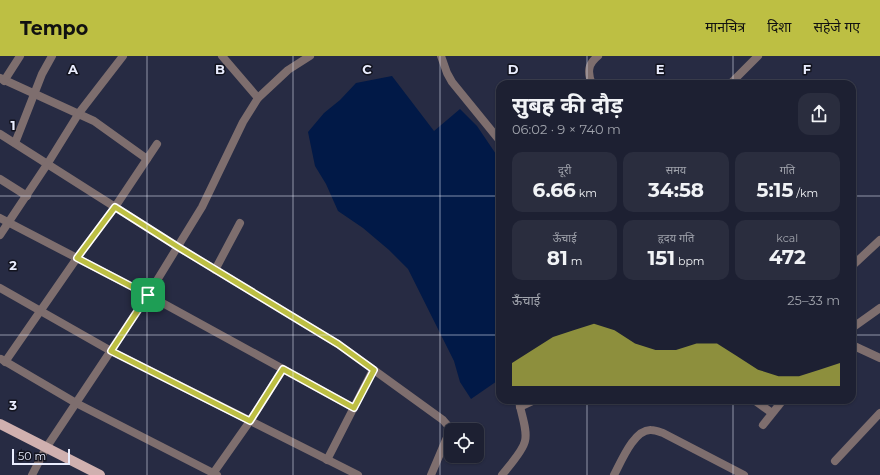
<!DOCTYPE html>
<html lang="hi">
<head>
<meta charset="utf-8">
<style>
  :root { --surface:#1d2032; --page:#2a2d3e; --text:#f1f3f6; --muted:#a0a3ac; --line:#3b3e4d; --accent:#bdbf43 }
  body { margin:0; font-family:Montserrat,"Noto Sans Devanagari",sans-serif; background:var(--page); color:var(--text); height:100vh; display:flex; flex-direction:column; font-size:15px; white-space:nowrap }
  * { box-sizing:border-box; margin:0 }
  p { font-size:13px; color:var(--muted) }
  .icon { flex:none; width:22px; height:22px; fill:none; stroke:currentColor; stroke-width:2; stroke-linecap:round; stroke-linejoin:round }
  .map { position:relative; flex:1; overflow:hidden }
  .sheet { position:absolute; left:496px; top:24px; width:360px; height:324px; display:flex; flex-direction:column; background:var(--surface); border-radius:12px; box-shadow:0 1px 3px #0004,0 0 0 1px var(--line) }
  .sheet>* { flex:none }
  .fabs { position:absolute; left:444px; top:367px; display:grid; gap:8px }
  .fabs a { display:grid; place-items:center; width:40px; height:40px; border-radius:8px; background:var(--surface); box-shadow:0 1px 3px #0004,0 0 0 1px var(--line); font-size:20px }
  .scale { position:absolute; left:12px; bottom:10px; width:58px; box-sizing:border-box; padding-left:4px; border:2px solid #eaedfe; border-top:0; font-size:11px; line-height:14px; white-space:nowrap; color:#eaedfe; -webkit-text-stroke:3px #13141f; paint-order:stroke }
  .pin { position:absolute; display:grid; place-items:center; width:34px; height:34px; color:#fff; margin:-17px; border-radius:8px; box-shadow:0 2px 6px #0006 }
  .round { display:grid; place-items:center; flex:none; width:42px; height:42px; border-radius:12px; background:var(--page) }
  .headline { display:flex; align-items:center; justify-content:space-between; height:68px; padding:0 16px }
  h1 { font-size:22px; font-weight:700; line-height:30px }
  .stats { display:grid; grid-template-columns:repeat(3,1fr); gap:6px; height:68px; padding:4px 16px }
  .stats div { display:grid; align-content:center; border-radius:10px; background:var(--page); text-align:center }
  .stats b { font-size:20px; font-weight:700 }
  .stats small { font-size:11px; font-weight:400 }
  .stats p { font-size:11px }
  .chart { height:112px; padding:8px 16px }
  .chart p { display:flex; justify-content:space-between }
  .chart svg { width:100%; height:72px; margin-top:4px; fill:var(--accent); opacity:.7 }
  header { display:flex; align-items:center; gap:24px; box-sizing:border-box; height:56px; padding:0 20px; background:var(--accent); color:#111 }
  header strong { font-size:19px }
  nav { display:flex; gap:22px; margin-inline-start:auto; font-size:14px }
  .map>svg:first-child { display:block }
</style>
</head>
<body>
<header>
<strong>Tempo</strong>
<nav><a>मानचित्र</a><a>दिशा</a><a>सहेजे गए</a></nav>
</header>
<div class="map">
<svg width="880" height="419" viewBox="0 0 880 419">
  <rect width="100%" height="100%" fill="#272b43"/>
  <path fill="#011947" d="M392 20 434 75 460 53 477 70 500 104V323L471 343 460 326 454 305 408 213 389 194 363 172 338 155 326 128 315 110 308 76 324 57 340 44 356 27Z"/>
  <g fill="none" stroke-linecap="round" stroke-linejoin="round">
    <g stroke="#7e6e6e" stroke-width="8">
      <path d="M222 0 258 42"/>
      <path d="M441 0 447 17 452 26 500 85"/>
      <path d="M0 22 94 65 147 103"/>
      <path d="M4 25 20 0"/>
      <path d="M592 28C587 16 588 8 598 0"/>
      <path d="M730 28 758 0"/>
      <path d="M0 78 178 191 338 288 443 364 449 371 448 379 431 419"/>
      <path d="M15 87 42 18 52 0"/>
      <path d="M0 123 27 140"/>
      <path d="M0 162 148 239 354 352"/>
      <path d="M0 179 48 107 79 57 123 0"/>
      <path d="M852 210 880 184"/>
      <path d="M215 214 240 167"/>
      <path d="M0 232 111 295 358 419"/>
      <path d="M852 272 880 252"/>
      <path d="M852 289 880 302"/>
      <path d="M1 303 76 347 217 419"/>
      <path d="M5 306 77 202 115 151 157 88"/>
      <path d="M754 344 772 357"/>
      <path d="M520 351 535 344"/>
      <path d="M763 369 783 344"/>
      <path d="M327 404 373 314"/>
      <path d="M835 405 880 357"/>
      <path d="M32 419 46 392 148 239 202 151 243 66 258 42 288 14 310 0"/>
      <path d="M212 419 250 365 283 313"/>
      <path d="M502 419C509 410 523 395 525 385 528 373 520 356 519 344"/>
      <path d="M614 419C621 406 634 373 651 374 655 374 660 376 663 377L744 419"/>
    </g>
    <path stroke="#d0b0af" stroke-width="10" d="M0 368 100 419"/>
  </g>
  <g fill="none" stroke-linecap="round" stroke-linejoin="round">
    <g stroke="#fff" stroke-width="8">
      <path id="route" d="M115 151 178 191 338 288 374 314 354 352 283 313 250 365 111 295 148 239 77 202Z"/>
    </g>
    <use href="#route" stroke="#bdbf43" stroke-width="5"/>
  </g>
  <path fill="none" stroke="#eaedfe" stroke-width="1" stroke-opacity="0.55" d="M147 0V419M293 0V419M440 0V419M587 0V28M733 0V28M0 140H500M852 140H880M0 279H500M852 279H880M587 344V419M733 344V419"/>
  <g font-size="13" text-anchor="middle" font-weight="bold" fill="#eaedfe" stroke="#13141f" stroke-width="3" stroke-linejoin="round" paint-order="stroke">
    <text x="73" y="18">A</text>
    <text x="220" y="18">B</text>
    <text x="367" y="18">C</text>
    <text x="513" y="18">D</text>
    <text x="660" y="18">E</text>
    <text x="807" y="18">F</text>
    <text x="13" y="74">1</text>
    <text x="13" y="214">2</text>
    <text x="13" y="354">3</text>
  </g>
</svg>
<div class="fabs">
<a><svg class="icon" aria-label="locate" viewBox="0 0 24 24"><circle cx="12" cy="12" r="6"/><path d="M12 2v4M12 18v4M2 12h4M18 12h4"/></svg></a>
</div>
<div class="scale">50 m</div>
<div class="pin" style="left:148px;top:239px;background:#1e9e55"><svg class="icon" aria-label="arrive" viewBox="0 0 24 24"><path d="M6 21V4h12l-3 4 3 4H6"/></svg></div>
<section class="sheet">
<div class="headline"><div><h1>सुबह की दौड़</h1><p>06:02 · 9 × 740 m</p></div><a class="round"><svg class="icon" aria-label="share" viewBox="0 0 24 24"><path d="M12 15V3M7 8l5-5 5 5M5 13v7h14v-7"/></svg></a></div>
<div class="stats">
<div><p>दूरी</p><b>6.66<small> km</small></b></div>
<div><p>समय</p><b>34:58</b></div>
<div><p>गति</p><b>5:15<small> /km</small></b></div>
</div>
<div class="stats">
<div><p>ऊँचाई</p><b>81<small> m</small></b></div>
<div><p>हृदय गति</p><b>151<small> bpm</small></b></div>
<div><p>kcal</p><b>472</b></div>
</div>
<div class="chart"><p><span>ऊँचाई</span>25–33 m</p>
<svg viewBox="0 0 160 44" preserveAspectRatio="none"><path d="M0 44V30L10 22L20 14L30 10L40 6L50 10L60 18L70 22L80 22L90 18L100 18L110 26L120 34L130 38L140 38L150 34L160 30V44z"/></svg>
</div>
</section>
</div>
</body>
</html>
